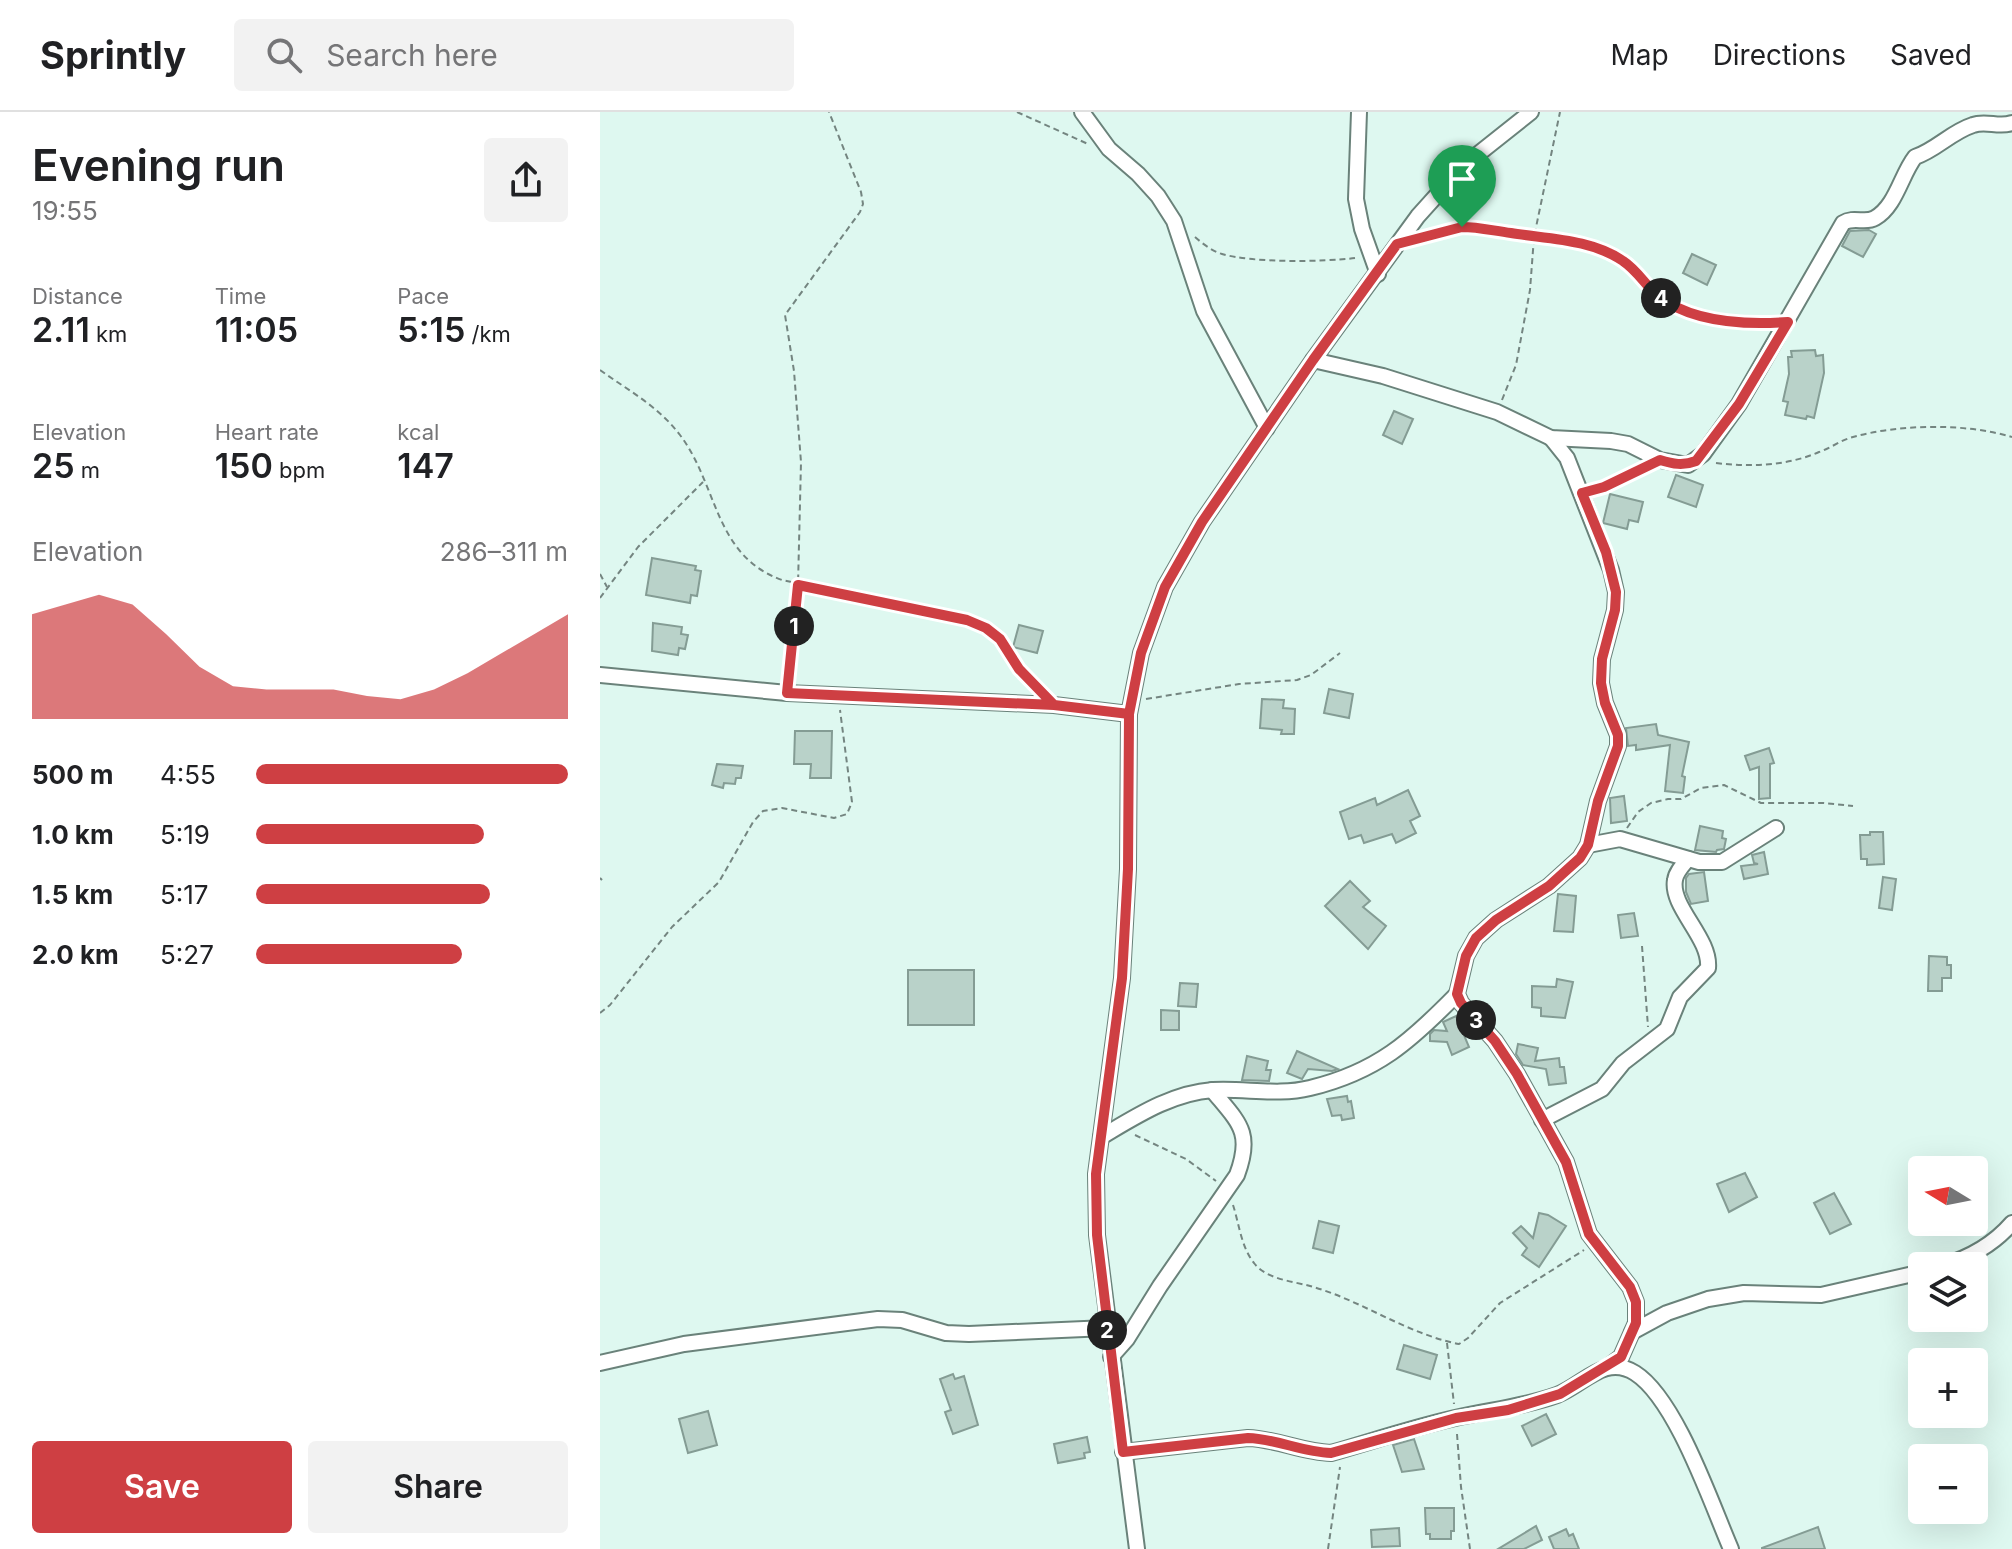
<!DOCTYPE html>
<html lang="en">
<head>
<meta charset="utf-8">
<style>
  :root { --surface:#fff; --page:#f2f2f2; --text:#202124; --muted:#757577; --line:#e0e0e0; --accent:#ce3f43 }
  body { margin:0; font-family:Inter,sans-serif; background:var(--page); color:var(--text); height:100vh; display:flex; flex-direction:column; font-size:30px; white-space:nowrap }
  * { box-sizing:border-box; margin:0 }
  p { font-size:26px; color:var(--muted) }
  .icon { flex:none; width:44px; height:44px; fill:none; stroke:currentColor; stroke-width:2; stroke-linecap:round; stroke-linejoin:round }
  .map { position:relative; flex:1; overflow:hidden }
  .details { display:flex; flex-direction:column; background:var(--surface); width:600px }
  .details>* { flex:none }
  .needle { width:52px; rotate:280deg }
  .tools { position:absolute; left:1308px; top:1044px; display:grid; gap:16px }
  .tools a { display:grid; place-items:center; width:80px; height:80px; border-radius:8px; background:var(--surface); box-shadow:0 8px 32px #0002; font-size:40px }
  .pin { position:absolute; display:grid; place-items:center; width:68px; height:68px; color:#fff; margin:-82px -34px; border-radius:50% 50% 50% 0; rotate:-45deg; box-shadow:0 0 8px #0007 }
  .pin .icon { rotate:45deg }
  .km { position:absolute; width:40px; height:40px; margin:-20px; border-radius:50%; background:#222; color:#fff; font-size:22px; line-height:40px; text-align:center }
  .round { display:grid; place-items:center; flex:none; width:84px; height:84px; border-radius:8px; background:var(--page) }
  .head { display:flex; align-items:center; justify-content:space-between; height:136px; padding:0 32px }
  h1 { font-size:44px; font-weight:600; line-height:60px }
  .figures { display:grid; grid-template-columns:repeat(3,1fr); gap:12px; height:136px; padding:8px 32px }
  .figures div { display:grid; align-content:center }
  .figures b { font-size:34px; font-weight:600 }
  .figures small { font-size:22px; font-weight:400 }
  .figures p { font-size:22px }
  .chart { height:224px; padding:16px 32px }
  .chart p { display:flex; justify-content:space-between }
  .chart svg { width:100%; height:144px; margin-top:8px; fill:var(--accent); opacity:.7 }
  .primary-button { display:flex; gap:16px; margin-top:auto; padding:16px 32px }
  .primary-button a { flex:1; height:92px; border-radius:8px; background:var(--accent); color:#fff; font-size:32px; font-weight:600; line-height:92px; text-align:center }
  .primary-button a+a { background:var(--page); color:var(--text) }
  ul { padding:0 32px; list-style:none; font-size:26px }
  li { display:grid; grid-template-columns:128px 96px 1fr; align-items:center; height:60px }
  li i { height:20px; border-radius:10px; background:var(--accent) }
  header { display:flex; align-items:center; gap:48px; box-sizing:border-box; height:112px; padding:0 40px; background:var(--surface); border-bottom:2px solid var(--line) }
  header strong { font-size:38px }
  nav { display:flex; gap:44px; margin-inline-start:auto; font-size:28px }
  .search { width:560px; height:72px; background:var(--page); display:flex; align-items:center; gap:20px; box-sizing:border-box; padding:0 28px; border-radius:8px; color:var(--muted); font-size:30px }
  main { display:flex; flex:1; min-height:0 }
  .map>svg:first-child { display:block }
</style>
</head>
<body>
<header>
<strong>Sprintly</strong>
<div class="search"><svg class="icon" aria-label="search" viewBox="0 0 24 24"><circle cx="10" cy="10" r="6"/><path d="M15 15l6 6"/></svg>Search here</div>
<nav><a>Map</a><a>Directions</a><a>Saved</a></nav>
</header>
<main>
<section class="details">
<div class="head"><div><h1>Evening run</h1><p>19:55</p></div><a class="round"><svg class="icon" aria-label="share" viewBox="0 0 24 24"><path d="M12 15V3M7 8l5-5 5 5M5 13v7h14v-7"/></svg></a></div>
<div class="figures">
<div><p>Distance</p><b>2.11<small> km</small></b></div>
<div><p>Time</p><b>11:05</b></div>
<div><p>Pace</p><b>5:15<small> /km</small></b></div>
</div>
<div class="figures">
<div><p>Elevation</p><b>25<small> m</small></b></div>
<div><p>Heart rate</p><b>150<small> bpm</small></b></div>
<div><p>kcal</p><b>147</b></div>
</div>
<div class="chart"><p><span>Elevation</span>286–311 m</p>
<svg viewBox="0 0 160 44" preserveAspectRatio="none"><path d="M0 44V12L10 9L20 6L30 9L40 18L50 28L60 34L70 35L80 35L90 35L100 37L110 38L120 35L130 30L140 24L150 18L160 12V44z"/></svg>
</div>
<ul>
<li><b>500 m</b>4:55<i style="width:100%"></i></li>
<li><b>1.0 km</b>5:19<i style="width:73%"></i></li>
<li><b>1.5 km</b>5:17<i style="width:75%"></i></li>
<li><b>2.0 km</b>5:27<i style="width:66%"></i></li>
</ul>
<div class="primary-button"><a>Save</a><a>Share</a></div>
</section>
<div class="map">
<svg width="1412" height="1437" viewBox="0 0 1412 1437">
  <rect width="100%" height="100%" fill="#def8f0"/>
  <g fill="#b9d2c9" stroke="#849c94" stroke-width="2">
    <path d="M1269 118 1276 122 1263 145 1242 134 1250 119Z"/>
    <path d="M1092 142 1116 153 1107 173 1083 161Z"/>
    <path d="M1215 238 1216 244 1223 243 1224 261 1214 306 1207 304 1206 307 1185 303 1188 290 1183 289 1189 262 1188 245H1192L1191 239Z"/>
    <path d="M794 299 813 307 802 332 783 323Z"/>
    <path d="M1076 363 1103 373 1096 395 1068 385Z"/>
    <path d="M1010 382 1043 390 1038 410 1029 408 1027 417 1003 411Z"/>
    <path d="M52 446 96 454 95 458 101 459 97 484 91 483 90 491 46 483Z"/>
    <path d="M53 511 82 515 81 522 88 523 85 537 79 536 78 543 52 539Z"/>
    <path d="M419 513 443 519 437 541 413 535Z"/>
    <path d="M729 577 753 582 749 606 724 601Z"/>
    <path d="M662 587 684 588 683 596 695 597 694 622H681L682 618 660 616Z"/>
    <path d="M1056 612 1058 623 1089 630 1082 664 1085 665 1083 681 1065 679 1070 633 1036 638V633L1028 634 1026 616Z"/>
    <path d="M195 619H232L231 666H210L211 652H194Z"/>
    <path d="M1169 636 1174 651 1170 652V686L1159 687V655L1150 658 1145 644Z"/>
    <path d="M117 652 143 654 141 666H136L135 672 124 671 123 676 112 673Z"/>
    <path d="M808 678 820 704 810 709 816 721 796 731 792 722 764 731 761 723 749 727 740 700 775 686 777 693Z"/>
    <path d="M1024 684 1027 709 1011 711 1010 686Z"/>
    <path d="M1100 714 1123 719 1122 726 1126 727 1124 737 1117 738 1116 740 1095 738Z"/>
    <path d="M1270 720H1283L1284 752 1267 753V747H1261L1260 723H1270Z"/>
    <path d="M1164 740 1168 762 1144 767 1141 754 1158 752 1154 751 1152 743Z"/>
    <path d="M1104 760 1108 789 1091 792 1086 780V766L1089 762Z"/>
    <path d="M1283 765 1296 767 1292 798 1279 796Z"/>
    <path d="M750 769 770 789 763 795 786 814 768 837 725 794Z"/>
    <path d="M958 782 976 784 973 820 954 819Z"/>
    <path d="M1034 801 1038 824 1021 826 1018 803Z"/>
    <path d="M1329 844 1347 845V853H1351V866H1342V879H1328Z"/>
    <rect x="308" y="858" width="66" height="55"/>
    <path d="M957 867 973 870 965 906 941 904V896L932 895V874L956 875Z"/>
    <path d="M580 871 598 872 596 895 578 894Z"/>
    <path d="M561 898 579 899V918H561Z"/>
    <path d="M856 904 869 935 852 943 847 930 830 929V922L834 918 847 919 843 910Z"/>
    <path d="M918 932 938 936 935 949 959 946 960 955H964L966 971 949 973 946 957 923 953 916 942Z"/>
    <path d="M697 939 738 957 732 959 708 957 702 967 687 961Z"/>
    <path d="M647 944 668 949 666 958H671L669 969 642 968Z"/>
    <path d="M747 984 748 990 751 989 754 1006 742 1008 741 1003 732 1004 727 987Z"/>
    <path d="M1145 1061 1157 1085 1129 1100 1117 1072Z"/>
    <path d="M1234 1081 1251 1112 1230 1122 1214 1091Z"/>
    <path d="M939 1101 948 1103 966 1114 939 1155 922 1143 927 1136 913 1121 921 1114 933 1126Z"/>
    <path d="M719 1109 739 1114 733 1141 713 1136Z"/>
    <path d="M804 1233 837 1243 830 1267 797 1257Z"/>
    <path d="M353 1262 355 1267 364 1264 378 1313 353 1322 345 1300 351 1298 340 1267Z"/>
    <path d="M108 1299 117 1333 88 1341 79 1307Z"/>
    <path d="M946 1302 956 1322 932 1334 922 1314Z"/>
    <path d="M487 1325 490 1340 484 1341 485 1346 458 1351 454 1332Z"/>
    <path d="M814 1327 824 1357 802 1360 793 1333Z"/>
    <path d="M825 1396H854V1419H851V1427H830V1422H826Z"/>
    <path d="M936 1414 942 1428 924 1437H898Z"/>
    <path d="M1218 1415 1225 1437H1162V1436Z"/>
    <path d="M799 1416 800 1434 772 1435 771 1418Z"/>
    <path d="M966 1417 969 1424 973 1422 979 1437H954L949 1425Z"/>
  </g>
  <g fill="none" stroke-linecap="round" stroke-linejoin="round">
    <g stroke="#6a827a" stroke-width="18">
      <g id="street">
        <path d="M482 0 509 37 538 62 558 84 574 109 604 199 667 316"/>
        <path d="M759 0 756 87 762 117 778 162"/>
        <path d="M713 248 783 264 897 300 951 326 1011 329 1028 332 1060 348 1088 353 1103 342 1139 292 1243 111C1254 104 1265 112 1275 106 1296 94 1301 63 1315 45 1336 38 1351 20 1373 13 1386 8 1399 16 1412 11"/>
        <path d="M951 326 967 346 1011 458 1016 480 1015 498 1002 547 1001 571 1005 591 1018 623V634L998 689 988 733 980 746 949 774 896 808 876 826 866 844 857 882 861 891 895 929 917 962 966 1050 989 1122 1030 1175 1036 1190V1211L1021 1245 1008 1255"/>
        <path d="M0 563 187 581 454 593 529 602"/>
        <path d="M988 733 1020 727 1099 750H1122L1176 716"/>
        <path d="M942 1008 1002 977 1023 951 1067 917 1080 885 1108 856C1111 826 1070 795 1075 768 1076 760 1083 753 1088 747"/>
        <path d="M501 1025C535 1005 571 981 613 978 645 976 678 984 710 976 777 960 811 929 857 882"/>
        <path d="M1342 1154C1369 1146 1393 1133 1412 1111"/>
        <path d="M1032 1220 1067 1201 1108 1187 1144 1181 1221 1183 1322 1160"/>
        <path d="M511 1245 527 1227 560 1174 637 1063C653 1020 639 1011 612 978"/>
        <path d="M0 1251 84 1232 278 1207 302 1208 346 1221 369 1222 507 1216"/>
        <path d="M523 1340 648 1326C677 1327 702 1340 731 1341 773 1329 814 1315 855 1306 890 1298 924 1295 957 1283 983 1273 1005 1242 1035 1261 1076 1287 1111 1391 1131 1437"/>
        <path d="M537 1437 497 1123 496 1062 522 866 528 757 529 602 541 541 565 475 602 410 713 248 818 104 863 54 931 0"/>
      </g>
    </g>
    <g stroke="#748580" stroke-width="2" stroke-dasharray="6 4" stroke-linecap="butt">
      <path d="M417 0 488 32"/>
      <path d="M595 125C603 132 612 139 622 142 652 151 723 150 755 146"/>
      <path d="M820 127 862 115 958 127 993 135 1023 149 1057 183 1075 195 1130 209 1167 212"/>
      <path d="M0 258C29 279 58 294 80 323 118 373 114 444 182 468L367 508C401 523 397 527 417 555 423 563 433 569 440 577"/>
      <path d="M902 288 916 253 930 178 934 125 960 0"/>
      <path d="M1116 351C1151 355 1187 354 1219 340 1231 336 1241 328 1253 325 1300 312 1365 311 1412 325"/>
      <path d="M996 377 1044 355"/>
      <path d="M0 462 7 475"/>
      <path d="M0 486 38 435 103 370"/>
      <path d="M189 568 198 473 201 350 194 259 185 203 260 100 263 92 261 80 229 0"/>
      <path d="M546 587 639 572 697 568 711 563 740 541"/>
      <path d="M1027 716 1038 700 1051 691 1068 687H1081L1101 676 1124 673 1161 691H1224L1253 694"/>
      <path d="M0 766 2 768"/>
      <path d="M1042 834 1048 915"/>
      <path d="M0 901 10 893 72 815 119 770 153 710 163 699 182 696 234 706 247 702 252 690 240 598"/>
      <path d="M535 1023 586 1047 616 1069"/>
      <path d="M633 1093C639 1111 641 1135 654 1151 666 1167 691 1169 710 1174 761 1188 807 1222 859 1232L868 1226 900 1191 984 1138"/>
      <path d="M847 1231 854 1292"/>
      <path d="M857 1322 861 1375 870 1437"/>
      <path d="M728 1437 740 1355"/>
    </g>
    <use href="#street" stroke="#fff" stroke-width="14"/>
  </g>
  <g fill="none" stroke-linecap="round" stroke-linejoin="round">
    <g stroke="#fff" stroke-width="16">
      <path id="route" d="M862 115 797 132 713 248 602 410 565 475 541 541 529 602 454 593 419 557 400 527 386 516 367 508 198 473 187 581 454 593 529 602 528 757 522 866 496 1062 497 1123 523 1340 648 1326C677 1327 702 1340 731 1341L856 1306 908 1298 960 1282 1021 1245 1036 1211V1190L1030 1175 989 1122 966 1050 917 962 895 929 861 891 857 882 866 844 876 826 896 808 949 774 980 746 988 733 998 689 1018 634V623L1005 591 1001 571 1002 547 1015 498 1016 480 1006 440 982 381 1004 375 1060 348C1073 352 1083 354 1096 349L1139 292 1188 210C1146 213 1093 211 1058 184 1046 174 1037 158 1023 149 991 127 948 127 911 121 894 119 879 115 862 115"/>
    </g>
    <use href="#route" stroke="#ce3f43" stroke-width="10"/>
  </g>
</svg>
<div class="tools">
<a><svg class="needle" viewBox="-14 -14 28 28"><path d="M0-13l5 13h-10z" fill="#e53935"/><path d="M0 13l5-13h-10z" fill="#757577"/></svg></a>
<a><svg class="icon" aria-label="layers" viewBox="0 0 24 24"><path d="M12 4l9 5-9 5-9-5zM3 14l9 5 9-5"/></svg></a>
<a>+</a>
<a>−</a>
</div>
<div class="pin" style="left:862px;top:115px;background:#1e9e55"><svg class="icon" aria-label="arrive" viewBox="0 0 24 24"><path d="M6 21V4h12l-3 4 3 4H6"/></svg></div>
<b class="km" style="left:194px;top:514px">1</b>
<b class="km" style="left:507px;top:1218px">2</b>
<b class="km" style="left:876px;top:908px">3</b>
<b class="km" style="left:1061px;top:186px">4</b>
</div>
</main>
</body>
</html>
